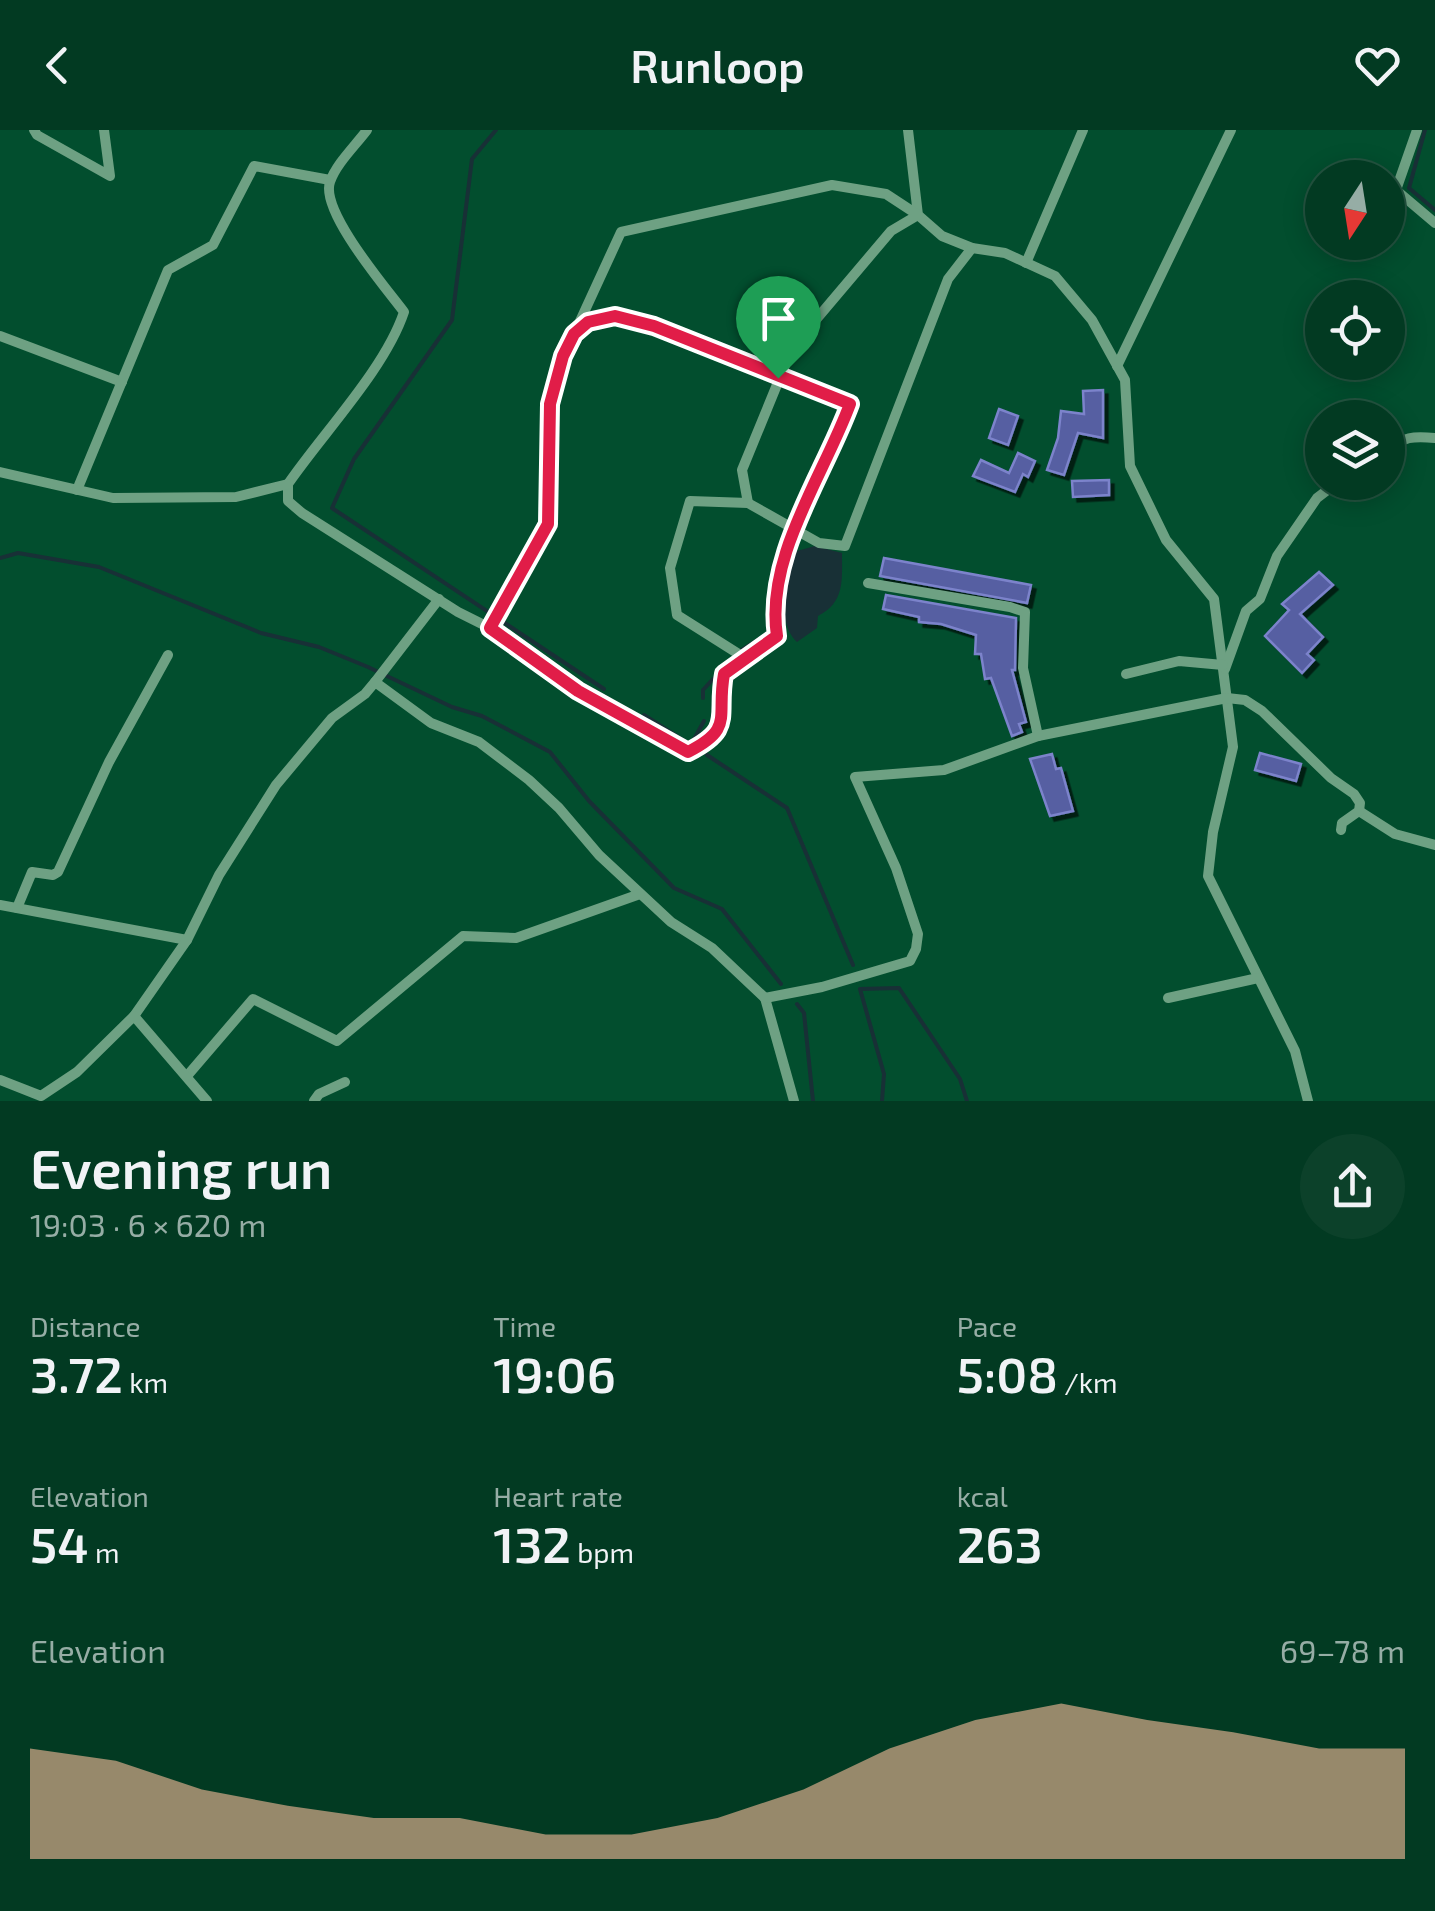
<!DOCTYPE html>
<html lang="en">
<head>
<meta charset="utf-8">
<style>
  :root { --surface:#023a22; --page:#0c412a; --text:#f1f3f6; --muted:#96ada5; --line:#235440; --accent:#d6ab8b }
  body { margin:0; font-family:"Exo 2",sans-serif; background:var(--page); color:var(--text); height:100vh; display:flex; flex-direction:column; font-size:38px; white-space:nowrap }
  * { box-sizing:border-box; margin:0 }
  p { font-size:32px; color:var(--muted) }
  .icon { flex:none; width:55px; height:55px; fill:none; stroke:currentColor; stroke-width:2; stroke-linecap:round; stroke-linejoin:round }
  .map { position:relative; height:971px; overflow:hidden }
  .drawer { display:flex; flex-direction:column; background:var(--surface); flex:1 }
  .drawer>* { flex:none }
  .needle { width:65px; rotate:192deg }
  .buttons { position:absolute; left:1305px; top:30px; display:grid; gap:20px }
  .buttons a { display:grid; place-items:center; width:100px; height:100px; border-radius:50%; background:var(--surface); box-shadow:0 5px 25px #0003,0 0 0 2px var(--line); font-size:50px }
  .pin { position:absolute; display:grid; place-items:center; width:85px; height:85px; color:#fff; margin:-102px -42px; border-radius:50% 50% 50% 0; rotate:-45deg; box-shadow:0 0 10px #0007 }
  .pin .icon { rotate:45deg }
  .round { display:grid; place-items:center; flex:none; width:105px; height:105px; border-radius:52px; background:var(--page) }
  .head { display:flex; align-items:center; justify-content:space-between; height:170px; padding:0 30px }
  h1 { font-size:55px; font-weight:600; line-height:75px }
  .figures { display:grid; grid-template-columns:repeat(3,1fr); gap:15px; height:170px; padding:10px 30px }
  .figures div { display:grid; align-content:center }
  .figures b { font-size:50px; font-weight:600 }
  .figures small { font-size:28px; font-weight:400 }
  .figures p { font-size:28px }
  .chart { height:280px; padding:20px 30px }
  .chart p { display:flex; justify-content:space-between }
  .chart svg { width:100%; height:180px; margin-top:10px; fill:var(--accent); opacity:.7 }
  header { display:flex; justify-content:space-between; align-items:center; height:130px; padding:0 30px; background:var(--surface); font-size:45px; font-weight:600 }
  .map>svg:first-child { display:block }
</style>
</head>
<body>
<header><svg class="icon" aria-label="back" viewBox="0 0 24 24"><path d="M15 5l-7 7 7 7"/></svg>Runloop<svg class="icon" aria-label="heart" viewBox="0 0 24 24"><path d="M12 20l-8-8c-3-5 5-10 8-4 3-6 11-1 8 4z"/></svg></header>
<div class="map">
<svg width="1435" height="971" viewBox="0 0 1435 971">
  <defs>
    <filter id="shadow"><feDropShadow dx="4.5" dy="4.5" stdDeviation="0" flood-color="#0009"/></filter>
  </defs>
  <rect width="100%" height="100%" fill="#024e2e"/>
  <path fill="#183036" d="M815 416 842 423C842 451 845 472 818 486L817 498 797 512C783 501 778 460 785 442 787 435 793 427 797 421Z"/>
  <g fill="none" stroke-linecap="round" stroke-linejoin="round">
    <g stroke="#183036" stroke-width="4">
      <path d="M496 0 472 29 452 190 354 329 332 378 604 559"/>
      <path d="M1425 0 1409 58 1435 80"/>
      <path d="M0 428 18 423 99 437 261 503 319 517 368 537 452 577 482 586 550 622 589 671 674 758 722 779 781 854"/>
      <path d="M738 522 773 501"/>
      <path d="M703 568V560L713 549"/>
      <path d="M644 585 686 612"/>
      <path d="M693 611 704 591"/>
      <path d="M707 625 787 678 853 835"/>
      <path d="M797 874 804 883 813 971"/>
      <path d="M882 971 884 944 860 859 899 858 960 949 967 971"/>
    </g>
  </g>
  <g fill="#575ea2" stroke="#7b83cb" stroke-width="2.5" filter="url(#shadow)">
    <path d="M1103 260V308L1078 303 1064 345 1047 340 1058 308 1061 281 1084 284 1083 261Z"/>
    <path d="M999 279 1018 286 1008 315 989 308Z"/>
    <path d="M1018 323 1035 331 1028 347 1023 344 1015 362 973 346 981 330 1009 343Z"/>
    <path d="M1109 350V365L1073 367 1072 351Z"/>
    <path d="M884 428 1031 455 1027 473 880 446Z"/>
    <path d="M1319 442 1333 455 1300 484 1323 507 1307 524 1314 530 1302 543 1265 506 1289 480 1282 474Z"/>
    <path d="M886 465 1016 488 1015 540H1012L1026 592 1019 594 1022 602 1012 606 991 548 985 549 981 524H975L976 505 941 494 919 492V487L883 479Z"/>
    <path d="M1260 623 1301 634 1296 651 1255 640Z"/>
    <path d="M1052 624 1056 639 1061 638 1073 681 1050 686 1030 629Z"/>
  </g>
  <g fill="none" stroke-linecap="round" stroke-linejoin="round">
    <g stroke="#6ea183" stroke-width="10">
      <path d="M34 0 37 5 110 46 104 0"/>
      <path d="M367 0C355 16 336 34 330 52 320 81 386 158 404 182 385 239 323 303 288 354V371L302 383 458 482 490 498 578 561 688 622C735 597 716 588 724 544L777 506C766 429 824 345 851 274 800 256 751 236 701 216 675 205 643 186 615 186 527 187 557 339 548 391 545 411 503 476 490 498"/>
      <path d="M908 0 918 85 942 106 972 118 1005 123 1055 146 1092 190 1125 250 1130 336 1166 410 1214 469 1233 617 1213 702 1208 746 1295 921 1308 971"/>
      <path d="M1417 0 1396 60 1435 93"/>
      <path d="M1026 133 1083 0"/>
      <path d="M575 202 621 102 832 55 886 64 918 85 891 101 792 218 742 340 748 373 690 371 670 438 677 485 745 528"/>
      <path d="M0 206 122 252"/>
      <path d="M1117 236 1231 0"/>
      <path d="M1388 322C1401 306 1415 306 1435 308"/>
      <path d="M0 342 113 368 236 367 288 354"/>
      <path d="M77 360 168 140 213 115 254 36 330 50"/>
      <path d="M748 373 819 413 845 416 948 149 972 118"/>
      <path d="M868 453 1010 477 1025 482 1023 538 1038 606"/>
      <path d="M1225 539 1246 481 1260 469 1277 426 1317 368 1338 352"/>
      <path d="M1126 544 1179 531 1223 535"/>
      <path d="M375 552 439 469"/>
      <path d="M1359 681 1395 704 1435 715"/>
      <path d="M0 775 187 810"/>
      <path d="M17 778 32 742 53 745 58 742 109 632 168 525"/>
      <path d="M765 868 794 971"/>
      <path d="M1168 868 1258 848"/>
      <path d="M134 886 187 810 219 745 276 655 332 588 365 564 375 552 431 593 479 612 529 650 559 678 599 725 671 792 712 818 765 868 822 857 910 831 916 819 918 804 896 738 855 647 944 640 1038 606 1227 568 1245 570 1262 581 1331 648 1354 664 1360 673 1359 681 1342 693 1341 700"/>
      <path d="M187 946 253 869 337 911 463 806 516 808 640 764"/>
      <path d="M0 950 41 966 77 942 134 886 207 971"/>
      <path d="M314 971 319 964 345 952"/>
    </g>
  </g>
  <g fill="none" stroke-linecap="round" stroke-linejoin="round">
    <g stroke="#fff" stroke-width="20">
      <path id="route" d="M615 186 654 196 850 274C823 347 765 427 777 506L724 544C716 588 735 598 688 622L578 561 490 498 548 394 550 274 563 226 574 204 588 192Z"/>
    </g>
    <use href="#route" stroke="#e11d48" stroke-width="12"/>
  </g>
</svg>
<div class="buttons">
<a><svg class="needle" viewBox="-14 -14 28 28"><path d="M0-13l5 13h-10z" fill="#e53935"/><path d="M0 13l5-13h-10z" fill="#96ada5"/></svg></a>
<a><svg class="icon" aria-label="locate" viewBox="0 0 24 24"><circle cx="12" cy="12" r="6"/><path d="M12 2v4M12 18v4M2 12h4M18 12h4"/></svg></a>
<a><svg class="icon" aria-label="layers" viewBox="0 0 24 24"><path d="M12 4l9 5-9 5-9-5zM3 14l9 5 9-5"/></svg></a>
</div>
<div class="pin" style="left:778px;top:248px;background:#1e9e55"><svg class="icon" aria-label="arrive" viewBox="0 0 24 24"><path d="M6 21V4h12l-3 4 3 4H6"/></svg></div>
</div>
<section class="drawer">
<div class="head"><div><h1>Evening run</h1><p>19:03 · 6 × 620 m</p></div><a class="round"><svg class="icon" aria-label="share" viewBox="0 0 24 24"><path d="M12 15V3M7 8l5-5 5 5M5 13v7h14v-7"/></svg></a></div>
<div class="figures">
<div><p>Distance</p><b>3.72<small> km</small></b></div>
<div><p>Time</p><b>19:06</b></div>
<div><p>Pace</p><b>5:08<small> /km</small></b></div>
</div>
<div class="figures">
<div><p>Elevation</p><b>54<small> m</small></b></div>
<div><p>Heart rate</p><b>132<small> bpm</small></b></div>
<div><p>kcal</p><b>263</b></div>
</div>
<div class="chart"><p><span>Elevation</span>69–78 m</p>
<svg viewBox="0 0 160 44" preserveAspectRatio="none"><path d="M0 44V17L10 20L20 27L30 31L40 34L50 34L60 38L70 38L80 34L90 27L100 17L110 10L120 6L130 10L140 13L150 17L160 17V44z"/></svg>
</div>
</section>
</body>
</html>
